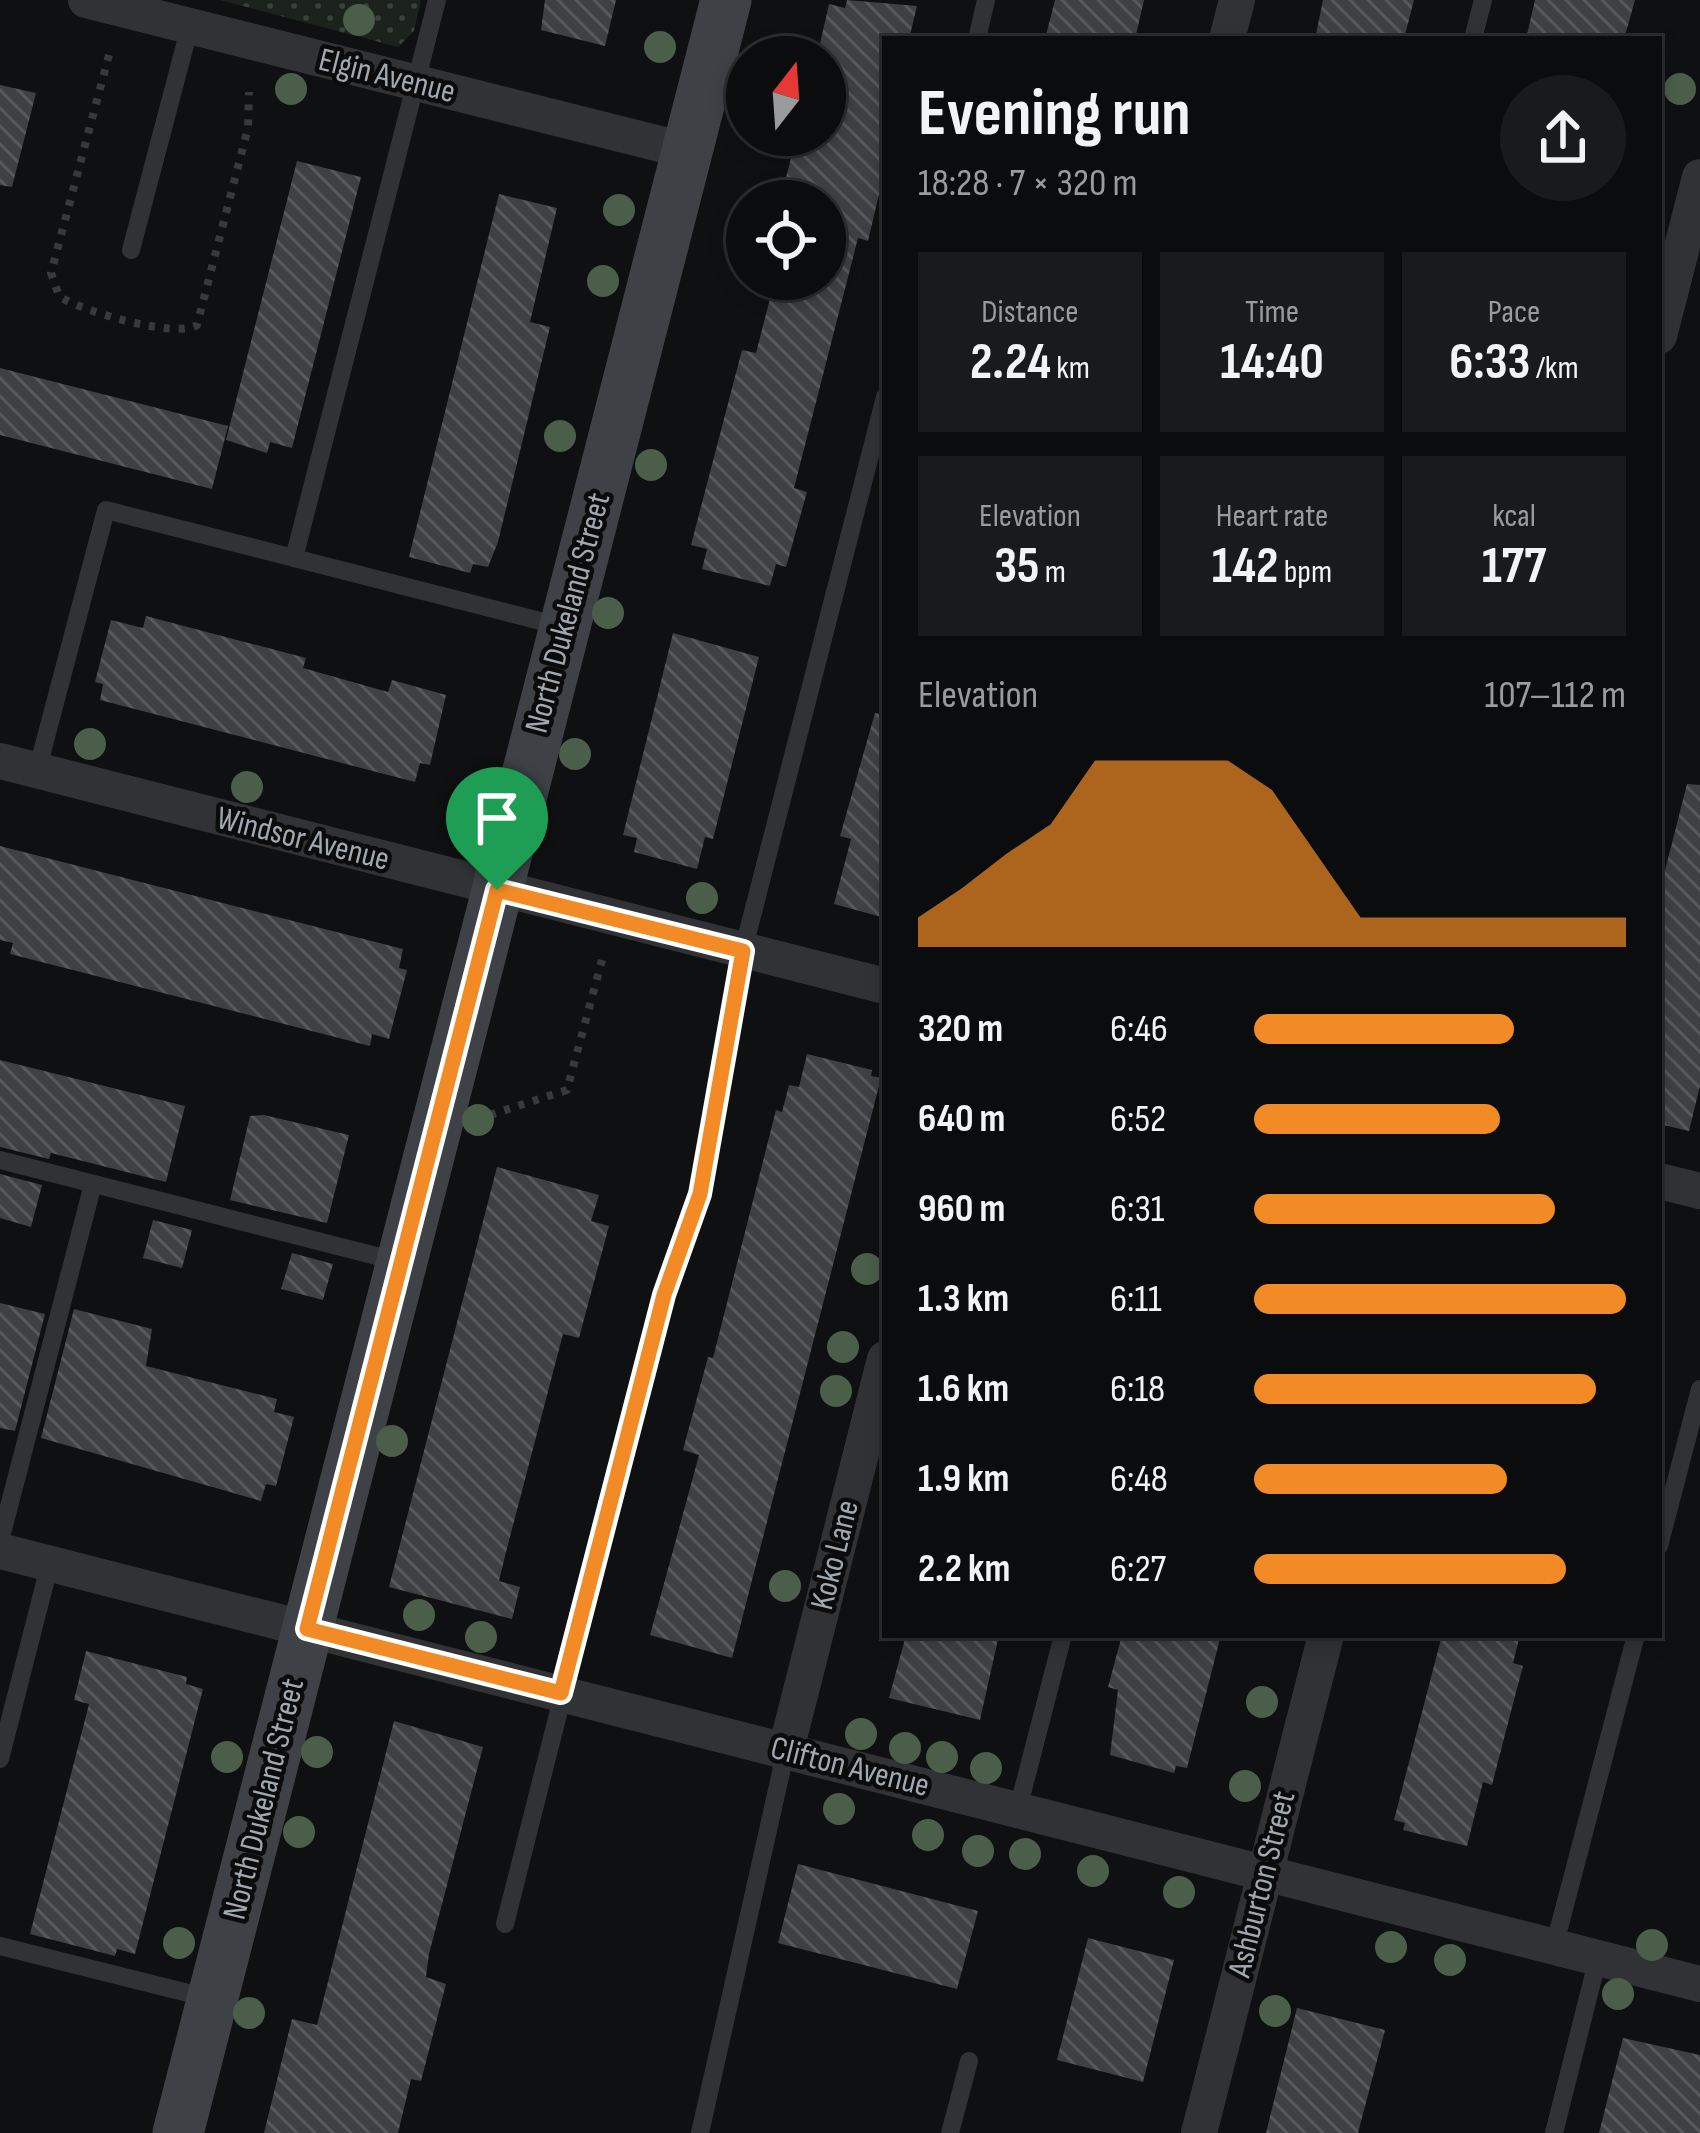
<!DOCTYPE html>
<html lang="en">
<head>
<meta charset="utf-8">
<style>
  :root { --surface:#0b0c0d; --page:#191a1b; --text:#f1f3f6; --muted:#9a9b9d; --line:#2b2c2e; --accent:#f28b26 }
  body { margin:0; font-family:"Sofia Sans Condensed",sans-serif; background:var(--page); color:var(--text); height:100vh; display:flex; flex-direction:column; font-size:45px; white-space:nowrap }
  * { box-sizing:border-box; margin:0 }
  p { font-size:39px; color:var(--muted) }
  .icon { flex:none; width:66px; height:66px; fill:none; stroke:currentColor; stroke-width:2; stroke-linecap:round; stroke-linejoin:round }
  .map { position:relative; flex:1; overflow:hidden }
  .panel { position:absolute; left:882px; top:36px; width:780px; height:1602px; display:flex; flex-direction:column; background:var(--surface); border-radius:0px; box-shadow:0 6px 18px #0003,0 0 0 3px var(--line) }
  .panel>* { flex:none }
  .needle { width:78px; rotate:17deg }
  .buttons { position:absolute; left:726px; top:36px; display:grid; gap:24px }
  .buttons a { display:grid; place-items:center; width:120px; height:120px; border-radius:50%; background:var(--surface); box-shadow:0 6px 18px #0003,0 0 0 3px var(--line); font-size:60px }
  .pin { position:absolute; display:grid; place-items:center; width:102px; height:102px; color:#fff; margin:-123px -51px; border-radius:50% 50% 50% 0; rotate:-45deg; box-shadow:0 0 12px #0007 }
  .pin .icon { rotate:45deg }
  .round { display:grid; place-items:center; flex:none; width:126px; height:126px; border-radius:63px; background:var(--page) }
  .headline { display:flex; align-items:center; justify-content:space-between; height:204px; padding:0 36px }
  h1 { font-size:66px; font-weight:700; line-height:90px }
  .stats { display:grid; grid-template-columns:repeat(3,1fr); gap:18px; height:204px; padding:12px 36px }
  .stats div { display:grid; align-content:center; border-radius:0px; background:var(--page); text-align:center }
  .stats b { font-size:51px; font-weight:700 }
  .stats small { font-size:33px; font-weight:400 }
  .stats p { font-size:33px }
  .chart { height:336px; padding:24px 36px }
  .chart p { display:flex; justify-content:space-between }
  .chart svg { width:100%; height:216px; margin-top:12px; fill:var(--accent); opacity:.7 }
  ul { padding:0 36px; list-style:none; font-size:39px }
  li { display:grid; grid-template-columns:192px 144px 1fr; align-items:center; height:90px }
  li i { height:30px; border-radius:15px; background:var(--accent) }
  .map>svg:first-child { display:block }
</style>
</head>
<body>
<div class="map">
<svg width="1700" height="2133" viewBox="0 0 1700 2133">
  <defs>
    <pattern id="park-dots" width="8" height="8" patternUnits="userSpaceOnUse" patternTransform="scale(3)"><rect width="8" height="8" fill="#1c231c"/><path d="M2 2h.1M6 6h.1" fill="none" stroke="#3a403b" stroke-width="1.8" stroke-linecap="round"/></pattern>
    <pattern id="building-back-hatch" width="6" height="6" patternUnits="userSpaceOnUse" patternTransform="scale(3)"><rect width="6" height="6" fill="#3e4044"/><path d="M-1 5l2 2M0 0l6 6M5-1l2 2" fill="none" stroke="#57595d"/></pattern>
  </defs>
  <rect width="100%" height="100%" fill="#0f1011"/>
  <path fill="url(#park-dots)" d="M220 0H421L414 31 398 47Z"/>
  <g fill="url(#building-back-hatch)">
    <path d="M545 0H616L605 46 541 30Z"/>
    <path d="M847 0 917 6 909 39H885V169L868 241 858 238 794 488 807 492 786 567 776 564 770 586 702 569 707 549 691 545 742 350 756 353 775 279H825V201H780L797 135H825V57H817L829 4 845 8Z"/>
    <path d="M1055 0H1144L1135 39H1045Z"/>
    <path d="M1323 0H1414L1404 39H1315Z"/>
    <path d="M1535 0H1635L1624 39H1526Z"/>
    <path d="M0 85 36 93 12 187 0 185Z"/>
    <path d="M297 161 361 177 292 448 270 442 267 453 226 440Z"/>
    <path d="M499 194 557 208 530 322 550 327 498 542 488 567 473 564 470 573 409 557Z"/>
    <path d="M0 368 228 426 212 489 0 435Z"/>
    <path d="M146 616 306 658 303 668 388 692 392 680 446 695 430 765 420 763 415 782 100 700 103 684 95 682 111 620 143 628Z"/>
    <path d="M673 633 759 657 713 839 705 837 697 869 634 852 637 838 623 835Z"/>
    <path d="M875 713 885 715V918L834 904 851 839 840 836Z"/>
    <path d="M1687 784 1700 785V1086L1689 1131 1659 1124V894Z"/>
    <path d="M0 846 403 949 399 968 407 970 389 1039 372 1034 370 1046 10 954 13 943 0 940Z"/>
    <path d="M807 1054 872 1070 871 1076 881 1078 732 1658 650 1635 699 1455 683 1450 708 1357 713 1358 776 1110 782 1112 789 1085 799 1087Z"/>
    <path d="M0 1060 185 1106 166 1182 51 1153 49 1159 0 1147Z"/>
    <path d="M264 1115 349 1135 327 1223 230 1200 250 1116Z"/>
    <path d="M497 1167 599 1195 591 1221 609 1226 579 1338 563 1334 505 1556 499 1581 520 1587 512 1619 389 1587Z"/>
    <path d="M0 1174 42 1185 31 1227 0 1218Z"/>
    <path d="M153 1220 192 1230 182 1268 143 1258Z"/>
    <path d="M292 1253 333 1264 323 1300 281 1289Z"/>
    <path d="M0 1303 45 1314 15 1431 0 1428Z"/>
    <path d="M74 1309 152 1329 146 1366 277 1399 274 1412 294 1417 276 1486 266 1484 261 1501 41 1438Z"/>
    <path d="M906 1635H999L980 1720 889 1698Z"/>
    <path d="M1122 1635H1221L1187 1768 1176 1766 1174 1773 1110 1755 1118 1690 1108 1687Z"/>
    <path d="M1442 1635H1520L1513 1663 1523 1666 1515 1696 1492 1785 1483 1782 1467 1846 1403 1830 1405 1823 1394 1820Z"/>
    <path d="M86 1651 187 1677 186 1684 203 1689 135 1954 117 1949 115 1956 30 1934 89 1704 74 1700Z"/>
    <path d="M394 1721 483 1747 429 1954 426 1977 446 1984 421 2081 411 2079 398 2133H264L292 2019 317 2025Z"/>
    <path d="M798 1864 978 1911 957 1989 778 1943Z"/>
    <path d="M1088 1938 1174 1960 1143 2082 1057 2060Z"/>
    <path d="M1297 2008 1385 2030 1358 2133H1266Z"/>
    <path d="M1623 2038 1700 2055V2133H1599Z"/>
  </g>
  <g fill="none" stroke-linecap="round" stroke-linejoin="round">
    <g stroke="#36393d" stroke-width="8" stroke-dasharray="6 9" stroke-linecap="butt">
      <path d="M109 55 51 273 59 296C80 311 177 339 197 325L248 128 249 92"/>
      <path d="M490 1115 567 1090 602 960"/>
    </g>
    <g stroke="#303236" stroke-width="18">
      <path d="M977 39 986 0"/>
      <path d="M1473 39 1483 0"/>
      <path d="M131 250 190 26"/>
      <path d="M294 558 437 0"/>
      <path d="M37 771 106 510 560 626"/>
      <path d="M0 1160 396 1261"/>
      <path d="M0 1541 93 1184"/>
      <path d="M1659 1546 1700 1389"/>
      <path d="M0 1759 50 1563"/>
      <path d="M1018 1809 1063 1635"/>
      <path d="M505 1924 664 1295 700 1194 743 951 885 397"/>
      <path d="M0 1946 208 1998"/>
      <path d="M1554 1947 1636 1635"/>
      <path d="M700 2133 786 1750"/>
      <path d="M950 2133 969 2061"/>
      <path d="M1554 2133 1598 1958"/>
    </g>
    <g stroke="#303236" stroke-width="36">
      <path d="M86 0 688 151"/>
      <path d="M1227 39 1237 0"/>
      <path d="M1659 336 1700 177"/>
      <path d="M0 761 885 986"/>
      <path d="M1659 1181 1700 1191"/>
      <path d="M0 1551 1700 1984"/>
      <path d="M786 1750 885 1359"/>
      <path d="M1199 2133 1326 1635"/>
    </g>
    <path stroke="#3e4246" stroke-width="51" d="M178 2133 726 0"/>
  </g>
  <g fill="#4a5e49">
    <circle cx="359" cy="20" r="16"/>
    <circle cx="660" cy="47" r="16"/>
    <circle cx="291" cy="89" r="16"/>
    <circle cx="1680" cy="89" r="16"/>
    <circle cx="619" cy="210" r="16"/>
    <circle cx="603" cy="281" r="16"/>
    <circle cx="560" cy="436" r="16"/>
    <circle cx="651" cy="465" r="16"/>
    <circle cx="608" cy="613" r="16"/>
    <circle cx="90" cy="744" r="16"/>
    <circle cx="575" cy="754" r="16"/>
    <circle cx="247" cy="787" r="16"/>
    <circle cx="702" cy="898" r="16"/>
    <circle cx="478" cy="1120" r="16"/>
    <circle cx="867" cy="1269" r="16"/>
    <circle cx="843" cy="1347" r="16"/>
    <circle cx="836" cy="1391" r="16"/>
    <circle cx="392" cy="1441" r="16"/>
    <circle cx="785" cy="1586" r="16"/>
    <circle cx="419" cy="1615" r="16"/>
    <circle cx="481" cy="1637" r="16"/>
    <circle cx="1262" cy="1702" r="16"/>
    <circle cx="861" cy="1734" r="16"/>
    <circle cx="905" cy="1748" r="16"/>
    <circle cx="317" cy="1752" r="16"/>
    <circle cx="227" cy="1757" r="16"/>
    <circle cx="942" cy="1757" r="16"/>
    <circle cx="986" cy="1768" r="16"/>
    <circle cx="1245" cy="1786" r="16"/>
    <circle cx="839" cy="1809" r="16"/>
    <circle cx="299" cy="1832" r="16"/>
    <circle cx="928" cy="1835" r="16"/>
    <circle cx="978" cy="1851" r="16"/>
    <circle cx="1025" cy="1854" r="16"/>
    <circle cx="1093" cy="1871" r="16"/>
    <circle cx="1179" cy="1892" r="16"/>
    <circle cx="179" cy="1943" r="16"/>
    <circle cx="1652" cy="1945" r="16"/>
    <circle cx="1391" cy="1947" r="16"/>
    <circle cx="1450" cy="1960" r="16"/>
    <circle cx="1618" cy="1994" r="16"/>
    <circle cx="1275" cy="2011" r="16"/>
    <circle cx="249" cy="2013" r="16"/>
  </g>
  <g fill="none" stroke-linecap="round" stroke-linejoin="round">
    <g stroke="#fff" stroke-width="24">
      <path id="route" d="M497 890 743 951 700 1194 664 1295 561 1693 307 1629Z"/>
    </g>
    <use href="#route" stroke="#f28b26" stroke-width="15"/>
  </g>
  <g text-anchor="middle" dominant-baseline="central" stroke-width="9" stroke-linejoin="round" paint-order="stroke">
    <g font-size="33" fill="#a0a9b2" stroke="#0b0b0c">
      <text transform="translate(387 76) rotate(14)">Elgin Avenue</text>
      <text transform="translate(568 613) rotate(-75)">North Dukeland Street</text>
      <text transform="translate(303 839) rotate(14)">Windsor Avenue</text>
      <text transform="translate(835 1555) rotate(-76)">Koko Lane</text>
      <text transform="translate(850 1767) rotate(14)">Clifton Avenue</text>
      <text transform="translate(264 1799) rotate(-76)">North Dukeland Street</text>
      <text transform="translate(1262 1884) rotate(-76)">Ashburton Street</text>
    </g>
  </g>
</svg>
<div class="buttons">
<a><svg class="needle" viewBox="-14 -14 28 28"><path d="M0-13l5 13h-10z" fill="#e53935"/><path d="M0 13l5-13h-10z" fill="#9a9b9d"/></svg></a>
<a><svg class="icon" aria-label="locate" viewBox="0 0 24 24"><circle cx="12" cy="12" r="6"/><path d="M12 2v4M12 18v4M2 12h4M18 12h4"/></svg></a>
</div>
<div class="pin" style="left:497px;top:890px;background:#1e9e55"><svg class="icon" aria-label="arrive" viewBox="0 0 24 24"><path d="M6 21V4h12l-3 4 3 4H6"/></svg></div>
<section class="panel">
<div class="headline"><div><h1>Evening run</h1><p>18:28 · 7 × 320 m</p></div><a class="round"><svg class="icon" aria-label="share" viewBox="0 0 24 24"><path d="M12 15V3M7 8l5-5 5 5M5 13v7h14v-7"/></svg></a></div>
<div class="stats">
<div><p>Distance</p><b>2.24<small> km</small></b></div>
<div><p>Time</p><b>14:40</b></div>
<div><p>Pace</p><b>6:33<small> /km</small></b></div>
</div>
<div class="stats">
<div><p>Elevation</p><b>35<small> m</small></b></div>
<div><p>Heart rate</p><b>142<small> bpm</small></b></div>
<div><p>kcal</p><b>177</b></div>
</div>
<div class="chart"><p><span>Elevation</span>107–112 m</p>
<svg viewBox="0 0 160 44" preserveAspectRatio="none"><path d="M0 44V38L10 32L20 25L30 19L40 6L50 6L60 6L70 6L80 12L90 25L100 38L110 38L120 38L130 38L140 38L150 38L160 38V44z"/></svg>
</div>
<ul>
<li><b>320 m</b>6:46<i style="width:70%"></i></li>
<li><b>640 m</b>6:52<i style="width:66%"></i></li>
<li><b>960 m</b>6:31<i style="width:81%"></i></li>
<li><b>1.3 km</b>6:11<i style="width:100%"></i></li>
<li><b>1.6 km</b>6:18<i style="width:92%"></i></li>
<li><b>1.9 km</b>6:48<i style="width:68%"></i></li>
<li><b>2.2 km</b>6:27<i style="width:84%"></i></li>
</ul>
</section>
</div>
</body>
</html>
